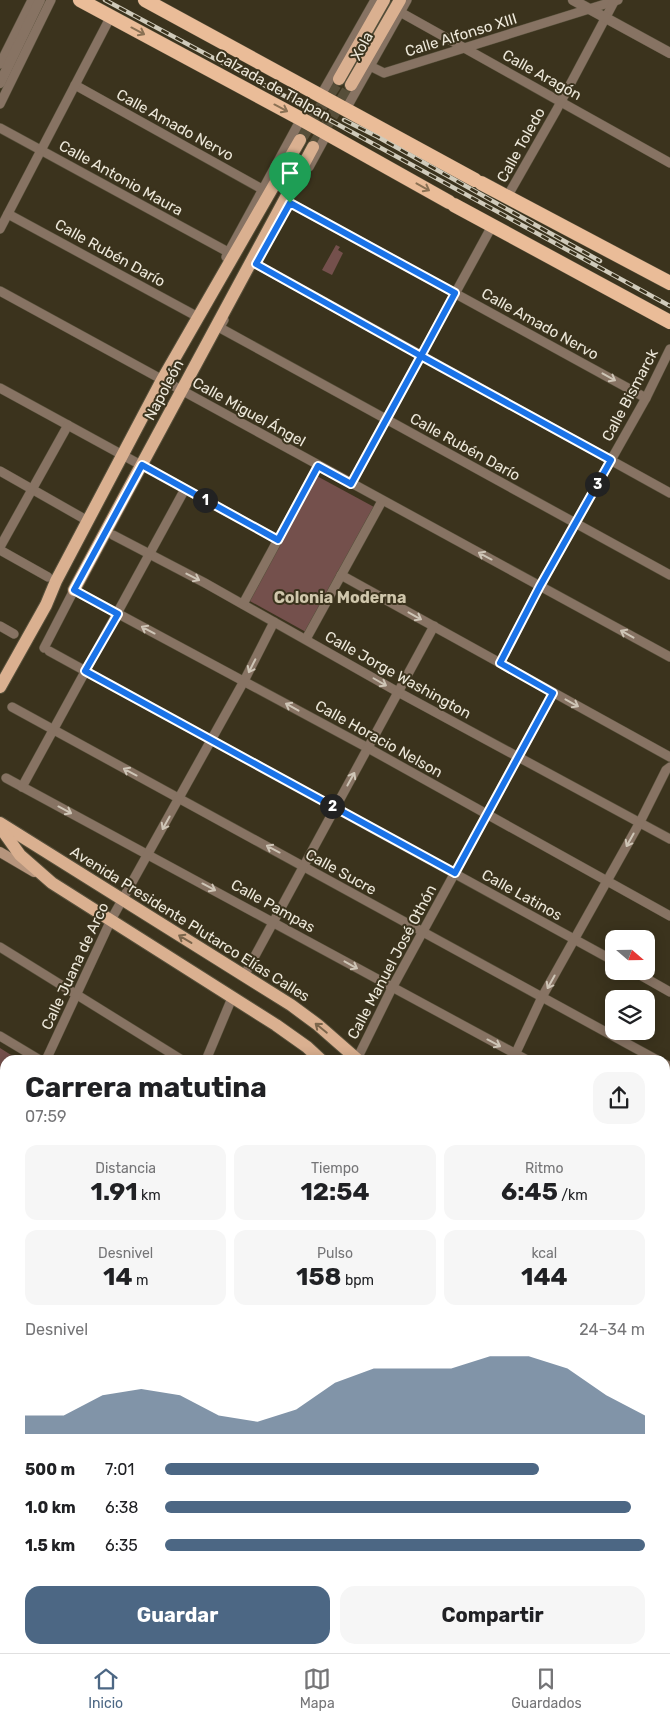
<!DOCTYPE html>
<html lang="es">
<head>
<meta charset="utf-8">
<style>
  :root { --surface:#fff; --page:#f6f6f6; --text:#202124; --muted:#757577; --line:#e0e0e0; --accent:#4c6784 }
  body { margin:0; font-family:Rubik,sans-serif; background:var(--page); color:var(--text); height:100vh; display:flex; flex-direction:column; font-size:19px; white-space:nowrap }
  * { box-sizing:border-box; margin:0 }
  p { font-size:16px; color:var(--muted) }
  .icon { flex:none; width:28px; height:28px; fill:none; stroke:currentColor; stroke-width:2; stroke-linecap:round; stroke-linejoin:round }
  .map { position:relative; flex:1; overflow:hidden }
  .side { position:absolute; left:0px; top:1055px; width:670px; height:599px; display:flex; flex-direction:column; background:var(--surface); border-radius:15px 15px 0 0; box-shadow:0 2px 12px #0003 }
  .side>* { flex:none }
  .needle { width:32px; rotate:110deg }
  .fabs { position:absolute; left:605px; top:930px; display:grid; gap:10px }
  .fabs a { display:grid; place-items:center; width:50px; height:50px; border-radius:10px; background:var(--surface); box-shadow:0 2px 12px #0003; font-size:25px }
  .pin { position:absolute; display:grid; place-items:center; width:42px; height:42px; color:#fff; margin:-51px -21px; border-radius:50% 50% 50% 0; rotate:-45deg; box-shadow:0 0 5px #0007 }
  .pin .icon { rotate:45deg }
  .km { position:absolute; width:25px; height:25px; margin:-12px; border-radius:50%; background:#222; color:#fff; font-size:14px; line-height:25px; text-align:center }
  .round { display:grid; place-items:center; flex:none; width:52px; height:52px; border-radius:15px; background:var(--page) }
  .headline { display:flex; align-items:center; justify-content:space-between; height:85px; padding:0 25px }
  h1 { font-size:28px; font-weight:700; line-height:38px }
  .stats { display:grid; grid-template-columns:repeat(3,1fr); gap:8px; height:85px; padding:5px 25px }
  .stats div { display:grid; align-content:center; border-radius:12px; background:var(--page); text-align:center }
  .stats b { font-size:25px; font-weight:700 }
  .stats small { font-size:14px; font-weight:400 }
  .stats p { font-size:14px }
  .chart { height:140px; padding:10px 25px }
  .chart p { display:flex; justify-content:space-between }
  .chart svg { width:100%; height:90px; margin-top:5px; fill:var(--accent); opacity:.7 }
  .cta { display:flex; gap:10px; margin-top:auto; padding:10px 25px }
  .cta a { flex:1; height:58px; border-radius:15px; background:var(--accent); color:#fff; font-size:20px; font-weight:700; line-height:58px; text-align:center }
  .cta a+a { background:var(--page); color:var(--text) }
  ul { padding:0 25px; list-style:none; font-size:16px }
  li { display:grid; grid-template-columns:80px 60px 1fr; align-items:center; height:38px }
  li i { height:12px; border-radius:6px; background:var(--accent) }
  .tabs { display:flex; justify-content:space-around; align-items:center; height:70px; border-top:1px solid var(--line); background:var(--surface); font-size:14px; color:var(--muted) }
  .tabs a { display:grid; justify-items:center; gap:2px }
  .tabs .on { color:var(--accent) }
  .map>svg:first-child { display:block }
</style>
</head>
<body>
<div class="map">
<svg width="670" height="1653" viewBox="0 0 670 1653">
  <defs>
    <pattern id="cemetery-stones" width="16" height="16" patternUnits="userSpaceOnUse" patternTransform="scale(1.25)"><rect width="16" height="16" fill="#74504c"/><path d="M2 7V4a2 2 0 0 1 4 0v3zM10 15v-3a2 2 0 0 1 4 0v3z" fill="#886965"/></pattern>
  </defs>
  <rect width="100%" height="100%" fill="#3b331d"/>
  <path fill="url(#cemetery-stones)" d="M0 1048 19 1060H5V1191L0 1189Z"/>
  <g fill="#74504c">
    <path d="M336 245 340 247 338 250 343 253 332 275 322 270Z"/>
    <path d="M315 475 374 507 306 632 248 600Z"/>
  </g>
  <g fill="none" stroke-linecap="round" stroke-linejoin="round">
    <g stroke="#564e39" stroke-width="12" stroke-dasharray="12 6" stroke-linecap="butt">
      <path d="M300 140 339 79"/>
      <path d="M313 147 351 85"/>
    </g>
    <g stroke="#57503b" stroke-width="10">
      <g id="minor">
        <path d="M400 12 670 163"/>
        <path d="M0 64 32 0"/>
        <path d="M370 66 384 73 618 0"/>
        <path d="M75 85 262 189"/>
        <path d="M321 95 375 0"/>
        <path d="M0 104 51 0"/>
        <path d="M346 109 407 0"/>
        <path d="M0 128 228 252"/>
        <path d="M309 167 327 134"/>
        <path d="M507 197 556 111 615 0"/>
        <path d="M290 203 646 398"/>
        <path d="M8 214 198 317"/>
        <path d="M0 229 111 16"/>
        <path d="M226 257 301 119"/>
        <path d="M256 264 670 493"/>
        <path d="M0 291 670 657"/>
        <path d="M224 320 221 325 222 329 670 575"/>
        <path d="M0 388 278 540"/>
        <path d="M0 471 88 521"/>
        <path d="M351 484 492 226"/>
        <path d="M113 535 205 583 398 692 670 839"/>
        <path d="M0 547 68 425"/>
        <path d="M0 550 48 577"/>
        <path d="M341 575 670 757"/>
        <path d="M243 604 318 466"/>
        <path d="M0 626 14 634"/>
        <path d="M306 639 382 501"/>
        <path d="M44 648 74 590 368 748 670 916"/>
        <path d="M49 651 614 961"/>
        <path d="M500 663 540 586 646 398 670 349"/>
        <path d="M12 707 657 1060"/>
        <path d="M6 778 527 1060"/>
        <path d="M22 787 185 489"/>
        <path d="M0 947 182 1060"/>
        <path d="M633 971 670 992"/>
        <path d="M244 976 434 626"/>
        <path d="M0 1036 40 1060"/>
        <path d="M357 1059 392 988 553 693"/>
        <path d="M513 1059 542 997 640 822 666 770 670 767"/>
        <path d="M46 1060 111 920 244 681 274 622"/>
        <path d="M206 1060 232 998"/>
        <path d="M665 1064 670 1067"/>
        <path d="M0 1318 5 1320"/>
        <path d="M0 1411 5 1413"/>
        <path d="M0 1516 5 1518"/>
        <path d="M0 1530 5 1532"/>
        <path d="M665 1574 670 1576"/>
        <path d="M0 1579 5 1567"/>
        <path d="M498 1649 507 1653"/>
        <path d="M662 1649 670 1652"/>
        <path d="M153 1653 155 1649"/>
        <path d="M588 1653 590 1649"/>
      </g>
    </g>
    <g stroke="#57503b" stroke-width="11">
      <g id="tertiary">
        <path d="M573 0 670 53"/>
        <path d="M0 83 40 0"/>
        <path d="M665 1089 670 1076"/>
        <path d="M308 1653 310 1649"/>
        <path d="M450 1653 451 1649"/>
      </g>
    </g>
    <g stroke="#57503b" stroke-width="11">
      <path id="secondary" d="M0 852 34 872"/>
    </g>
    <g stroke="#57503b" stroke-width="14">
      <g id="primary">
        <path d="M339 79 384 0"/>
        <path d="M351 85 400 0"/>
        <path d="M74 590 313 147"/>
        <path d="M0 687 46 605 56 581 162 380 300 140"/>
        <path d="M0 823 291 1005 318 1025 358 1060"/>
        <path d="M0 827 20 855 52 883 276 1025 307 1047 321 1060"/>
        <path d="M0 1192 5 1194"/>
        <path d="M0 1225 5 1227"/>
        <path d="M665 1459 670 1461"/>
        <path d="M665 1487 670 1489"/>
        <path d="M321 1653 322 1649"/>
        <path d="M352 1653 353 1649"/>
      </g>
    </g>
    <g stroke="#57503b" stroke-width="15">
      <g id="trunk">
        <path d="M80 0 301 119 449 202"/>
        <path d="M145 0 475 180"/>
        <path d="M481 183 670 283"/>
        <path d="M454 205 670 322"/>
      </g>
    </g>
    <use href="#minor" stroke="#877363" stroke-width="9"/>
    <use href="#tertiary" stroke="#877363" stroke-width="10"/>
    <use href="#secondary" stroke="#b6957d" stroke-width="10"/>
    <use href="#primary" stroke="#dab090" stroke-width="12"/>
    <use href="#trunk" stroke="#eabc98" stroke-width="14"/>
    <g stroke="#d0cbbb" stroke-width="4.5">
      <g id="rail">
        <path d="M105 0 337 124 670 306"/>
        <path d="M344 120 378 137 600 261"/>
      </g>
    </g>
    <use href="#rail" stroke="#3b331d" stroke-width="2.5" stroke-dasharray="8" stroke-linecap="butt"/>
  </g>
  <defs><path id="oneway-shaft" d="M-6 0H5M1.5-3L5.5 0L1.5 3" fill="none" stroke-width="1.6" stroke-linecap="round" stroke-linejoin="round" transform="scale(1.25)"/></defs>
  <g stroke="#8a7154">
    <use href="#oneway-shaft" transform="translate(138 31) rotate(28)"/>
    <use href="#oneway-shaft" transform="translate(281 108) rotate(28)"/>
    <use href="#oneway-shaft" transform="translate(423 187) rotate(29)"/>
  </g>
  <g stroke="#cec5b6">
    <use href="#oneway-shaft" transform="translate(609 377) rotate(29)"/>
    <use href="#oneway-shaft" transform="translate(485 556) rotate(-152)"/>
    <use href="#oneway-shaft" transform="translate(193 577) rotate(27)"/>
    <use href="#oneway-shaft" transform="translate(415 616) rotate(29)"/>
    <use href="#oneway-shaft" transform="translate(148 630) rotate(-152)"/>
    <use href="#oneway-shaft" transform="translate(627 634) rotate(-151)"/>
    <use href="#oneway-shaft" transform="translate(252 666) rotate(117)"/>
    <use href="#oneway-shaft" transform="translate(380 682) rotate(30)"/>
    <use href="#oneway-shaft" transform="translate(572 703) rotate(29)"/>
    <use href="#oneway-shaft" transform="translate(292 707) rotate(-151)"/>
    <use href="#oneway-shaft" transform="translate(130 772) rotate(-152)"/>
    <use href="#oneway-shaft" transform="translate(351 779) rotate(-61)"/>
    <use href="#oneway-shaft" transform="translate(65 810) rotate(28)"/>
    <use href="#oneway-shaft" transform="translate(166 823) rotate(119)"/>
    <use href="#oneway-shaft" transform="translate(630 840) rotate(119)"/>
    <use href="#oneway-shaft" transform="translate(273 849) rotate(-152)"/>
    <use href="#oneway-shaft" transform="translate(209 887) rotate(28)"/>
    <use href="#oneway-shaft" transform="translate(351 965) rotate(29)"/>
    <use href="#oneway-shaft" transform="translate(551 982) rotate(119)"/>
    <use href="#oneway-shaft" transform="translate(494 1043) rotate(28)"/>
  </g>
  <g stroke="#7b654b">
    <use href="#oneway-shaft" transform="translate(185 939) rotate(-149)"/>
    <use href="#oneway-shaft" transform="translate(321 1028) rotate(-141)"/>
  </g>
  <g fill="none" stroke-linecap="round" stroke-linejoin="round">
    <g stroke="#fff" stroke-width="10">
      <path id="route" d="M290 203 256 264 421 356 351 484 318 466 278 540 142 465 74 590 118 614 85 671 455 873 553 693 500 663 540 586 611 460 421 356 455 293 290 203"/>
    </g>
    <use href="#route" stroke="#1a73e8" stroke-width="6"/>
  </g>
  <g text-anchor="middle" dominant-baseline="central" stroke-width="4" stroke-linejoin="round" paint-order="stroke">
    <g font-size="15" fill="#ede8da" stroke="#3b331d">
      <text transform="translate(461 35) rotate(-17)">Calle Alfonso XIII</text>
      <text transform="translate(362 46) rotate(-61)">Xola</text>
      <text transform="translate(542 75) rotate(29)">Calle Aragón</text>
      <text transform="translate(273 86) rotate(29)">Calzada de Tlalpan</text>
      <text transform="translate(175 125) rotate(29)">Calle Amado Nervo</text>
      <text transform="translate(521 145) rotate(-61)">Calle Toledo</text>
      <text transform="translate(121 178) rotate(29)">Calle Antonio Maura</text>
      <text transform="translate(110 253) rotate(29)">Calle Rubén Darío</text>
      <text transform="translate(540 324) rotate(29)">Calle Amado Nervo</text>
      <text transform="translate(164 390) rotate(-62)">Napoleón</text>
      <text transform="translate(630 395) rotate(-62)">Calle Bismarck</text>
      <text transform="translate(249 412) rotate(29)">Calle Miguel Ángel</text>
      <text transform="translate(465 447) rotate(29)">Calle Rubén Darío</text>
      <text transform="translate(398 675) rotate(29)">Calle Jorge Washington</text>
      <text transform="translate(379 739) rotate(29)">Calle Horacio Nelson</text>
      <text transform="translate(341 872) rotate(29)">Calle Sucre</text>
      <text transform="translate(522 895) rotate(29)">Calle Latinos</text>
      <text transform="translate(273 906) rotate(29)">Calle Pampas</text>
      <text transform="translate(190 924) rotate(32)">Avenida Presidente Plutarco Elías Calles</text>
      <text transform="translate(392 962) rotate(-62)">Calle Manuel José Othón</text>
      <text transform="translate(75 966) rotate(-65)">Calle Juana de Arco</text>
    </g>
    <g font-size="16" font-weight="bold" fill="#d0c7ac" stroke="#3b331d">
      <text x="340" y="597">Colonia Moderna</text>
    </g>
  </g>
</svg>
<div class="fabs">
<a><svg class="needle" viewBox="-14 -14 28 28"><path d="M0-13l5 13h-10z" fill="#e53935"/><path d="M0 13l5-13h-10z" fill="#757577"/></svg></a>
<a><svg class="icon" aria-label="layers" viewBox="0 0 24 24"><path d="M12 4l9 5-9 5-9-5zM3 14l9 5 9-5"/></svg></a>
</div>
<div class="pin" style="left:290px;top:203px;background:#1e9e55"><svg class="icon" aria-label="arrive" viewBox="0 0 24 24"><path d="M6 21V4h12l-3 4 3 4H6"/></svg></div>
<b class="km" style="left:205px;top:500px">1</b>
<b class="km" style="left:332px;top:806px">2</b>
<b class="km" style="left:597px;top:484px">3</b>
<section class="side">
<div class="headline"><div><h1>Carrera matutina</h1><p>07:59</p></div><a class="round"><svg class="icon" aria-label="share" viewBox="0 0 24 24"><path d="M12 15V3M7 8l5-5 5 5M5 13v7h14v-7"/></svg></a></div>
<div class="stats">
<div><p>Distancia</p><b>1.91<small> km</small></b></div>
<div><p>Tiempo</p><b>12:54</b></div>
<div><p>Ritmo</p><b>6:45<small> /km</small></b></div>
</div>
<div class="stats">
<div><p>Desnivel</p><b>14<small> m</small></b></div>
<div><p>Pulso</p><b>158<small> bpm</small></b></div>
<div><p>kcal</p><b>144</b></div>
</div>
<div class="chart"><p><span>Desnivel</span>24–34 m</p>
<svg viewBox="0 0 160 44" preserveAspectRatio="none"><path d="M0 44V35L10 35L20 25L30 22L40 25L50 35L60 38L70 32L80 19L90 12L100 12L110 12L120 6L130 6L140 12L150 25L160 35V44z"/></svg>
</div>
<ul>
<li><b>500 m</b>7:01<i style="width:78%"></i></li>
<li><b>1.0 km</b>6:38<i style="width:97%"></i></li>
<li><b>1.5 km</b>6:35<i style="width:100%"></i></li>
</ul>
<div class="cta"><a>Guardar</a><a>Compartir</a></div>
</section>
</div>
<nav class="tabs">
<a class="on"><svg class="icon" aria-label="home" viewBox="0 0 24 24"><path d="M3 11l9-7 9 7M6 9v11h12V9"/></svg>Inicio</a>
<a><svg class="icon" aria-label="map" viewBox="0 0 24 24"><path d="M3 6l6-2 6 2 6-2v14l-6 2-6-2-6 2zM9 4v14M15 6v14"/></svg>Mapa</a>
<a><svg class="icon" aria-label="saved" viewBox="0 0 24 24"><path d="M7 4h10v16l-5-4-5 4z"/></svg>Guardados</a>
</nav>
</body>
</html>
